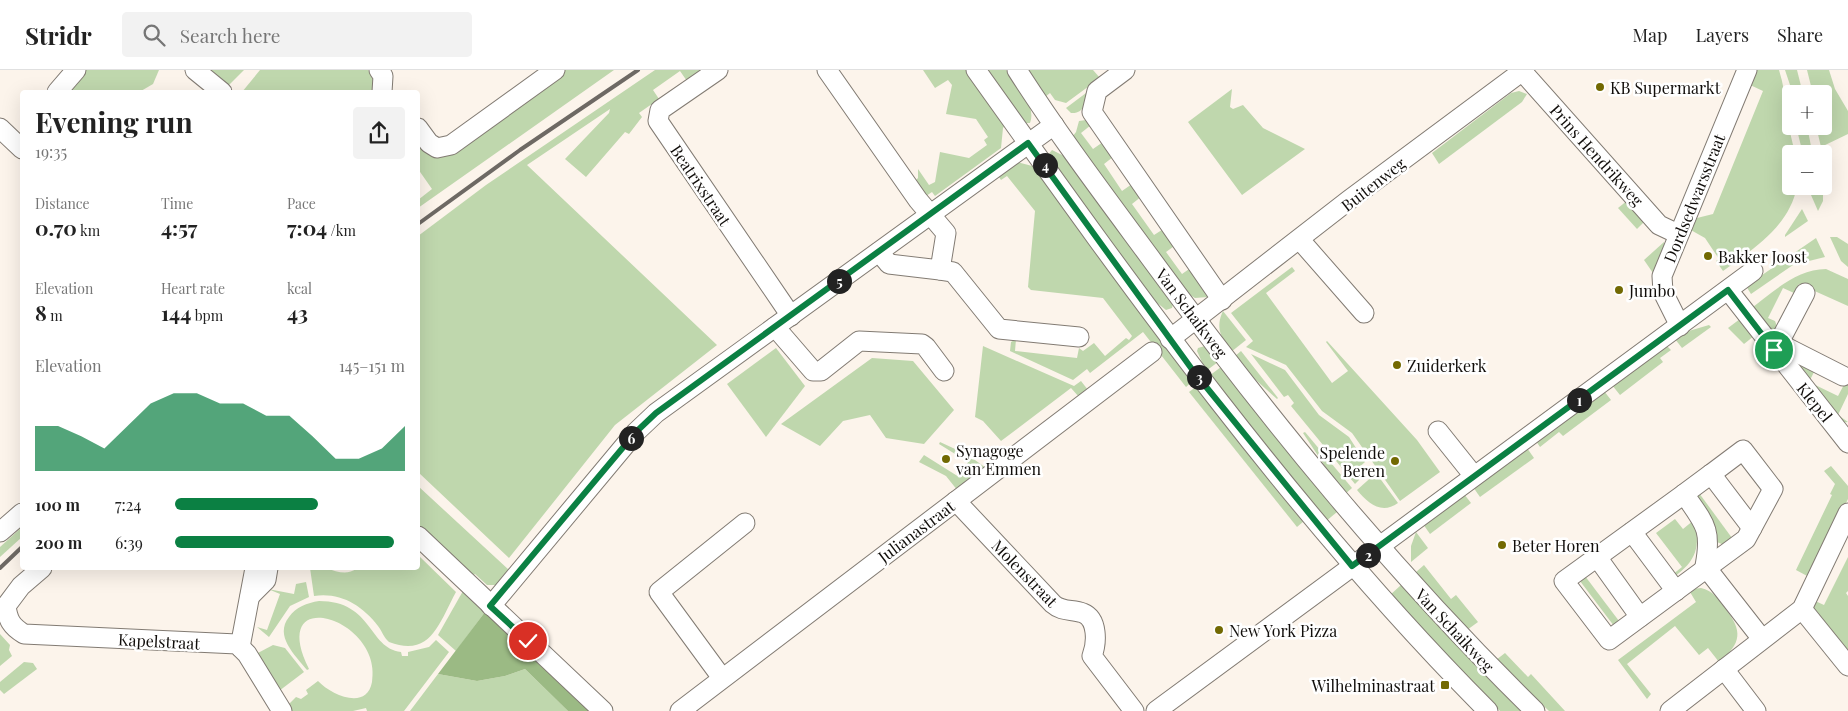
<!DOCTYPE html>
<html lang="en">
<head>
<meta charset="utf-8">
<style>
  :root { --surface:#fff; --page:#f2f2f2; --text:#222; --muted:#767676; --line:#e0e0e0; --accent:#0b8043 }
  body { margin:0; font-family:"Playfair Display",serif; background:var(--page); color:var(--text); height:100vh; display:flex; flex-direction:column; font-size:19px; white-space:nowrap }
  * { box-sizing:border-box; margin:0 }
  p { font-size:16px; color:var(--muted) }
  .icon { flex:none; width:28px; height:28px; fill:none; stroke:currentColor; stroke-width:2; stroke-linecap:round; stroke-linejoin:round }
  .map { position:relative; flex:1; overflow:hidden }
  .side { position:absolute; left:20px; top:20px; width:400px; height:480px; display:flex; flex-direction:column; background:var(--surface); border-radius:5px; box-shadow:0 5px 20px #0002 }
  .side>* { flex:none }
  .controls { position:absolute; left:1782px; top:15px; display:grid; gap:10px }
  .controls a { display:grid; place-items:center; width:50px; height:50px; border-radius:5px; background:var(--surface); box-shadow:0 5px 20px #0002; font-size:25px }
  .pin { position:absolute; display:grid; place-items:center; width:42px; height:42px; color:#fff; margin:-21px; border:2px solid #fff; border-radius:50%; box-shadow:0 1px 5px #0007 }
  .km { position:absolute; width:25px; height:25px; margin:-12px; border-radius:50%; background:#222; color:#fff; font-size:14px; line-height:25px; text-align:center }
  .round { display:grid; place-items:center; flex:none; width:52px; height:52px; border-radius:5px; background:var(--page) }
  .headline { display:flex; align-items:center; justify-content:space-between; height:85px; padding:0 15px }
  h1 { font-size:28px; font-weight:700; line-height:38px }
  .stats { display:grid; grid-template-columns:repeat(3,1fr); gap:8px; height:85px; padding:5px 15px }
  .stats div { display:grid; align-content:center }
  .stats b { font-size:21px; font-weight:700 }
  .stats small { font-size:14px; font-weight:400 }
  .stats p { font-size:14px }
  .chart { height:140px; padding:10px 15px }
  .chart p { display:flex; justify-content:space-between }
  .chart svg { width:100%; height:90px; margin-top:5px; fill:var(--accent); opacity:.7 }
  ul { padding:0 15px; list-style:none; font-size:16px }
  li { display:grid; grid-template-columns:80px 60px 1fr; align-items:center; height:38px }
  li i { height:12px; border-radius:6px; background:var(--accent) }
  header { display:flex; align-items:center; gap:30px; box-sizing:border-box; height:70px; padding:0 25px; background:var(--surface); border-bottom:1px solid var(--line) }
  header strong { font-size:24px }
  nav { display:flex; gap:28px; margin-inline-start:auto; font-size:18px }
  .search { width:350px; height:45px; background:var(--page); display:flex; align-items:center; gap:12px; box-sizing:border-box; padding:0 18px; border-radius:5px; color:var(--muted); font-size:19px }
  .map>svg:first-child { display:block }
</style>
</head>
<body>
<header>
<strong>Stridr</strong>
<div class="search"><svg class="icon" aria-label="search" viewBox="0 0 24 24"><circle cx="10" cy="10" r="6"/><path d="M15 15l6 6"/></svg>Search here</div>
<nav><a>Map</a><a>Layers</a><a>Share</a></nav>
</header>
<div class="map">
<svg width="1848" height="641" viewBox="0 0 1848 641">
  <rect width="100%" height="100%" fill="#fcf4eb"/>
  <g fill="#bfd7ad">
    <path d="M83 0H159L153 14 141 21 65 22Z"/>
    <path d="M209 0H244L229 15Z"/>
    <path d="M260 0H368C373 7 377 15 372 22H242Z"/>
    <path d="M565 0H614L418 138V130L432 119 418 99V70L455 79Z"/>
    <path d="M655 0H709L689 14 680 1 653 20 659 29 639 43 642 47 629 64 625 62 586 107 565 89 609 43 610 39 527 95 717 275 615 355 509 488 418 402V166L486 115Z"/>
    <path d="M923 0H968L1006 54 1003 58 1001 78 935 126 932 122 926 126 915 111 918 108V99L929 115 935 112 940 82 969 88 987 75 984 70 988 67 976 49 946 44 952 15 948 10 935 18Z"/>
    <path d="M988 0H1006C1016 14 1037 35 1030 53H1025Z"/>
    <path d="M1026 0H1093L1100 8 1066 33 1055 30 1050 23 1045 27Z"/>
    <path d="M1754 0H1779C1788 28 1786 57 1796 84H1791V116H1797C1790 156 1753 179 1723 201L1716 191 1719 189 1705 168 1689 159 1693 149 1713 144 1763 21 1748 14Z"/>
    <path d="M1785 0H1797L1803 24H1793Z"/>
    <path d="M1807 0H1829L1835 19 1848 41V64L1821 77 1816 56H1824V24H1813Z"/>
    <path d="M1232 19 1230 37 1233 39 1243 35 1263 58 1305 79 1242 125 1188 52Z"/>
    <path d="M1090 20C1086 31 1085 44 1071 43L1066 38Z"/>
    <path d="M1519 21 1527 24 1522 32 1439 94 1432 83 1511 23Z"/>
    <path d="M1086 50 1091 55 1081 63 1093 79 1103 72 1113 87 1104 94 1122 121 1132 114 1142 126 1132 134 1154 165 1165 158 1177 174 1166 182 1182 204 1192 197 1209 225 1208 227 1195 228 1185 222 1073 66 1076 62 1079 51Z"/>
    <path d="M1796 56H1807L1812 81 1803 84Z"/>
    <path d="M1052 80 1064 86 1173 234 1172 238 1166 240 1151 228 1048 85Z"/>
    <path d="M1013 91 1036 97 1193 311 1186 317 1143 262 1090 303 1087 299 1073 310 1010 281 1011 272 1016 269 1015 281 1077 288 1079 278 1083 281 1094 273 1105 286 1126 268 1129 270 1132 266 1103 228 1031 220 1028 217 1035 141 1007 106 1001 110 999 107Z"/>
    <path d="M1811 116H1823V131L1818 141 1811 125Z"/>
    <path d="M1628 130 1646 150 1637 159 1618 138Z"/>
    <path d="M1802 139 1808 151 1785 167V165Z"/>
    <path d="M1830 167H1837L1848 174V197L1841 191Z"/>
    <path d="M1816 168 1825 187 1793 195 1751 224 1746 216Z"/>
    <path d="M1664 172V178L1655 206 1644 190Z"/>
    <path d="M1292 197 1295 201 1266 223 1332 313 1348 301 1326 272 1327 271 1417 370 1440 402 1400 431 1352 363 1322 341 1286 295 1246 277 1253 271 1231 243Z"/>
    <path d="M1826 199 1848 209V236L1799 214 1794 223 1783 218 1768 248 1775 251 1778 259 1774 264 1749 240C1772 223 1796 199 1826 199Z"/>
    <path d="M1223 241 1246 270 1231 282C1221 267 1215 258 1223 241Z"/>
    <path d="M1740 249 1754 266 1744 274 1728 258Z"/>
    <path d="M1709 255 1711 257 1682 278 1675 269 1682 263Z"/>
    <path d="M1666 275 1671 280 1660 288 1663 292 1620 325 1612 315Z"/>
    <path d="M983 276 1074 316 1081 311 1088 320 1079 327 1071 318 1001 371 983 351 975 347Z"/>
    <path d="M1205 276 1218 292 1206 301 1197 281 1198 278Z"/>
    <path d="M776 278 805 316 766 367 727 314Z"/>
    <path d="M1241 281 1278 328 1277 329 1248 303 1234 287Z"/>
    <path d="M1251 284 1285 300 1319 345 1349 367 1365 392 1356 400 1359 410 1355 414 1291 336 1294 333 1288 325 1284 327Z"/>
    <path d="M872 288 913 291 954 340 924 374 886 368 870 345 843 351 820 376 781 354Z"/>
    <path d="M1799 292 1815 300 1809 312 1838 326 1848 307V324L1838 345 1848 352 1841 353 1795 296Z"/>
    <path d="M1221 297 1337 442 1325 452 1209 306Z"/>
    <path d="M1197 316 1304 451 1297 457 1189 322Z"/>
    <path d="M1604 321 1611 330 1563 366 1559 362 1540 377 1536 371Z"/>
    <path d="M1305 362 1352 418 1344 425 1303 363Z"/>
    <path d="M940 372 968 385 986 398 958 421 946 406 919 392 924 385 959 407 968 392 939 374Z"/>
    <path d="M1527 378 1534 388 1480 427 1473 417Z"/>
    <path d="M1831 396 1848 416V429L1809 507 1796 500 1832 425 1830 424 1835 414 1824 401Z"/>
    <path d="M1376 403 1398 433C1381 445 1368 433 1357 420Z"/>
    <path d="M418 416 509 500 497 515H487L475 504 471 507 418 454Z"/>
    <path d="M1699 423 1732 468 1724 475 1717 472 1695 424Z"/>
    <path d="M1464 424 1471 433 1430 464 1423 454Z"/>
    <path d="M1675 449 1683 459 1694 450C1701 477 1696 491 1674 507L1672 505 1682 497 1656 463Z"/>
    <path d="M22 457V467L0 487V477Z"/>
    <path d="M1416 462 1428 478 1411 492V476Z"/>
    <path d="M418 485 456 522C439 553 431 588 389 572 384 568 382 561 378 556 362 535 340 522 314 526L310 498C315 497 322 497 326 498 338 502 347 506 357 498H418Z"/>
    <path d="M1848 487V521L1846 523 1848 526V588L1811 536 1813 530 1824 535Z"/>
    <path d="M1424 495 1451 529 1456 525 1478 552 1467 560 1415 503Z"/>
    <path d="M1585 506 1619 551 1614 556 1580 511Z"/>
    <path d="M306 512 309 527 290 536 269 567 257 557 267 560 280 524 268 519 294 524 296 514Z"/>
    <path d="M1401 515 1521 641H1500L1389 526Z"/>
    <path d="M1701 518C1713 521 1718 528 1725 538 1743 561 1742 573 1719 592L1708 578 1699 585 1675 556 1627 594 1651 624 1647 629 1618 590 1696 532 1690 522 1692 519Z"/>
    <path d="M463 521 485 542 456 581 438 565Z"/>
    <path d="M319 531C373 531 368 578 401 582L402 586H408V582L429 577 436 570 449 582 404 641H367L366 638 353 641H291L288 635 296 627 301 629 308 624 306 620 318 611C331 625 367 641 372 612 383 548 266 513 309 599L307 600C295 585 274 566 289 547 296 537 307 533 319 531Z"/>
    <path d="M0 564 10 575 9 580 12 586 0 596Z"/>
    <path d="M273 575 285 578 304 602 279 621 256 584Z"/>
    <path d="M1505 583 1528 607 1531 604 1565 641H1549L1496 590Z"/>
    <path d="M24 592 33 593 37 599 4 624 0 620V612Z"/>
    <path d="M525 599 568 641H410L438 604 477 611 505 606Z"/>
  </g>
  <path fill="#9bba84" d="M485 542 591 641H568L525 599 505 606 477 611 438 604Z"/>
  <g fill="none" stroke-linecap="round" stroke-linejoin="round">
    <g stroke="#827b73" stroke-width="21">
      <g id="minor">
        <path d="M195 0 222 22"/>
        <path d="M379 0 383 6 382 22"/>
        <path d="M718 0 660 40 658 51 791 246"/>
        <path d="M827 0 918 130 946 163 940 200 953 202 999 259 1079 267"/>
        <path d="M976 0C1135 223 1294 446 1488 641"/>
        <path d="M1017 0C1058 64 1104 125 1149 186 1267 347 1392 501 1535 641"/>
        <path d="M1125 0 1097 21 1092 42 1222 230"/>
        <path d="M1521 0 1659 155 1678 164"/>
        <path d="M57 22 76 0"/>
        <path d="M0 58 22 79"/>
        <path d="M418 58 429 73 437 78 451 75 555 0"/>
        <path d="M1300 170 1364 243"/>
        <path d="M879 182 889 194 940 200"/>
        <path d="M1728 220 1848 373"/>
        <path d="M1680 256 1663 222 1662 206 1747 0"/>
        <path d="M775 257 813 301H821L859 271 922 274 926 277 944 301"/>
        <path d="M1170 269 1349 130 1524 0"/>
        <path d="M1778 273 1843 306"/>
        <path d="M1775 280 1805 223"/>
        <path d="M1438 361 1474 406"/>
        <path d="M1684 424 1564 511 1609 570 1746 469 1773 419 1743 380 1711 404"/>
        <path d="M956 431 1053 534C1062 542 1072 539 1083 543 1098 549 1097 573 1092 586L1134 641"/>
        <path d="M1752 458 1711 404 1684 424C1705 454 1712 459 1705 496L1762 569"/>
        <path d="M0 462 22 443"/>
        <path d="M1632 462 1676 521"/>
        <path d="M418 466 603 641"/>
        <path d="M1597 487 1640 547"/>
        <path d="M42 498 21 516 6 536C8 550 11 556 24 564L237 574 247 584 282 641"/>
        <path d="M250 526 266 510 268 498"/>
        <path d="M491 536 636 362 656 343 1054 55"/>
        <path d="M1802 539 1848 596"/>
        <path d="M240 577 255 498"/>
        <path d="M1724 599 1756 641"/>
        <path d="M722 608 659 522 745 453"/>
        <path d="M680 641 1152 282"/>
        <path d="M1156 641 1753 201"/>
        <path d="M1670 641 1802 539 1848 443"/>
      </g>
    </g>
    <use href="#minor" stroke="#fff" stroke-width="19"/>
    <g stroke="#6e6964" stroke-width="4">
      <path d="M418 154 520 80 638 0"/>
      <path d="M0 498 22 477"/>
    </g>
  </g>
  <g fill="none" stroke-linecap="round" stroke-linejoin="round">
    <g stroke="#fff" stroke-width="10">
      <path id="route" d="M528 571 490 536 636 362 656 343 1028 73 1194 302 1352 496 1728 220 1774 280"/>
    </g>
    <use href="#route" stroke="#0b8043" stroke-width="6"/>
  </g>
  <g fill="#726902" stroke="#fff" stroke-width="2">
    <circle cx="1600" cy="17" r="5"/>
    <circle cx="1708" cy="186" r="5"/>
    <circle cx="1619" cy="220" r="5"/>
    <circle cx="1397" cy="295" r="5"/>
    <circle cx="946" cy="389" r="5"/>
    <circle cx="1395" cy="391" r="5"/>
    <circle cx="1502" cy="475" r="5"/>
    <circle cx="1219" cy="560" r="5"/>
    <rect x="1440" y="610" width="10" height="10" rx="2.5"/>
  </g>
  <g text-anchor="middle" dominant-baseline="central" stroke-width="5" stroke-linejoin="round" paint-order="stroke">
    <g font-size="16" fill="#110e0b" stroke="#fff" text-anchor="start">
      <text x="1610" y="17">KB Supermarkt</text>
      <text x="1718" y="186">Bakker Joost</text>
      <text x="1629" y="220">Jumbo</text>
      <text x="1407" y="295">Zuiderkerk</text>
      <text x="956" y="380">Synagoge<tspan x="956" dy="18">van Emmen</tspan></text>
      <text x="1385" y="382" text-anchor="end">Spelende<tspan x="1385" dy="18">Beren</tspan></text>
      <text x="1512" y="475">Beter Horen</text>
      <text x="1229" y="560">New York Pizza</text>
      <text x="1435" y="615" text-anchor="end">Wilhelminastraat</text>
    </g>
    <g font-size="16" fill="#110e0b" stroke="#fff">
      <text transform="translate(1597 85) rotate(48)">Prins Hendrikweg</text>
      <text transform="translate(1373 114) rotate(-38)">Buitenweg</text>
      <text transform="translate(701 115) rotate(56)">Beatrixstraat</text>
      <text transform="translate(1694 128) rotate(-68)">Dordsedwarsstraat</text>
      <text transform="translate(1192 243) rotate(53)">Van Schaikweg</text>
      <text transform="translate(1815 332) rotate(51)">Klepel</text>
      <text transform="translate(916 461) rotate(-37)">Julianastraat</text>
      <text transform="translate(1025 503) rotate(46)">Molenstraat</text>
      <text transform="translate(1455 560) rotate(47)">Van Schaikweg</text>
      <text transform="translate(159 571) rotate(3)">Kapelstraat</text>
    </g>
  </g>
</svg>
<div class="controls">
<a>+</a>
<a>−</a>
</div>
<div class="pin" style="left:1774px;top:280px;background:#1e9e55"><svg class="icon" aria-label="arrive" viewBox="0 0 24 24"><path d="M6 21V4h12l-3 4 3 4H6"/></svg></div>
<div class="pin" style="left:528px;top:571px;background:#d93025"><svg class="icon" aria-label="check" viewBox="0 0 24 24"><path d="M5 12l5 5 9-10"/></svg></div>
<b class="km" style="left:1579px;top:330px">1</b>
<b class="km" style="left:1368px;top:485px">2</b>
<b class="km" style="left:1199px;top:307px">3</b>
<b class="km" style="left:1045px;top:95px">4</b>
<b class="km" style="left:839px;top:211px">5</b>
<b class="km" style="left:631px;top:368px">6</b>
<section class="side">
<div class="headline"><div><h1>Evening run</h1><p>19:35</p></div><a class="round"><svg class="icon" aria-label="share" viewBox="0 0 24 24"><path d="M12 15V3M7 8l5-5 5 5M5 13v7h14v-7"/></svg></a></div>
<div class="stats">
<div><p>Distance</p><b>0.70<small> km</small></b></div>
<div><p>Time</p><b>4:57</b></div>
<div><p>Pace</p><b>7:04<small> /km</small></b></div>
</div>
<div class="stats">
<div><p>Elevation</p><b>8<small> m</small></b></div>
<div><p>Heart rate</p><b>144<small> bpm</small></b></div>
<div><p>kcal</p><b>43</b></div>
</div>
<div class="chart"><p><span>Elevation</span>145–151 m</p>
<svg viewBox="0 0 160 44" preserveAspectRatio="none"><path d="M0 44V22L10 22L20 27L30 33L40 22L50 11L60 6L70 6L80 11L90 11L100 17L110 17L120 27L130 38L140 38L150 33L160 22V44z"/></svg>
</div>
<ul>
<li><b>100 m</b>7:24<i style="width:62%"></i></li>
<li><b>200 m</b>6:39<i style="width:95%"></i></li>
</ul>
</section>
</div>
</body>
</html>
